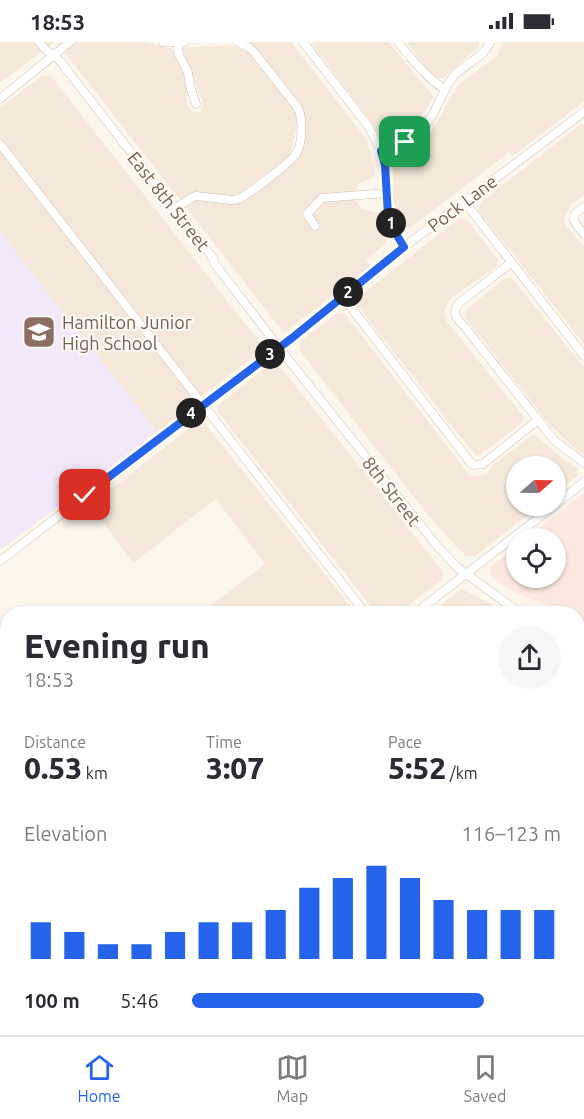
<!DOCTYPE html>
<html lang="en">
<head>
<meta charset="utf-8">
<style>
  :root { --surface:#fff; --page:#f7f7f7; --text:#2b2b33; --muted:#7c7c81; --line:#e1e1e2; --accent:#2563eb }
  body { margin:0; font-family:Ubuntu,sans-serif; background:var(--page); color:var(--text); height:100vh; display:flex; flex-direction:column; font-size:22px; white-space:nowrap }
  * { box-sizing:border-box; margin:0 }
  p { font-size:20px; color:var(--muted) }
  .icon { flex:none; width:33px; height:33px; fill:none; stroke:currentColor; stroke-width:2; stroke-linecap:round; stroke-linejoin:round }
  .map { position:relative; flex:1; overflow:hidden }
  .side { position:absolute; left:0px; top:564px; width:585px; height:429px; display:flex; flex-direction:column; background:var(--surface); border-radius:24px 24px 0 0; box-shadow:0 2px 4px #0004 }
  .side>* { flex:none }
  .needle { width:39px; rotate:70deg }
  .controls { position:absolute; left:506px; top:414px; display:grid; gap:12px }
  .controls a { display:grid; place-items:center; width:60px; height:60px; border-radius:50%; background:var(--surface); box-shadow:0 2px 4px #0004; font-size:30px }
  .pin { position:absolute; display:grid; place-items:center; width:51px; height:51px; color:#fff; margin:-26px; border-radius:12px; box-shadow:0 3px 9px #0006 }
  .km { position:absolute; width:30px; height:30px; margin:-15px; border-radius:50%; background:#222; color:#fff; font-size:16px; line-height:30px; text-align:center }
  .round { display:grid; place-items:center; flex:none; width:63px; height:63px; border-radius:32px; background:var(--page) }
  .overview { display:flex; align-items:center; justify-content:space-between; height:102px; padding:0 24px }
  h1 { font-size:33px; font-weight:800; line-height:45px }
  .figures { display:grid; grid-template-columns:repeat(3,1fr); gap:9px; height:102px; padding:6px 24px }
  .figures div { display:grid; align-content:center }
  .figures b { font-size:30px; font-weight:800 }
  .figures small { font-size:16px; font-weight:400 }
  .figures p { font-size:16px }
  .chart { height:168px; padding:12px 24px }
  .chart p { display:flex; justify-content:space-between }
  .chart svg { width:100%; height:108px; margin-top:6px; stroke:var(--accent); stroke-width:6 }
  ul { padding:0 24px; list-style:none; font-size:20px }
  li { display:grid; grid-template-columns:96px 72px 1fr; align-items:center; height:45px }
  li i { height:15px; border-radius:8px; background:var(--accent) }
  .status { display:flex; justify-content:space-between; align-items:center; height:42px; padding:0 30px; background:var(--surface); direction:ltr }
  .status svg { height:16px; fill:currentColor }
  .tabs { display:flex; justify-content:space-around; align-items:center; height:84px; border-top:2px solid var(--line); background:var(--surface); font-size:16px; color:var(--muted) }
  .tabs a { display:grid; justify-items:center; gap:3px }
  .tabs .current { color:var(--accent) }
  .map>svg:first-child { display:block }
</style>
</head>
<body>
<div class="status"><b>18:53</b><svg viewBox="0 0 49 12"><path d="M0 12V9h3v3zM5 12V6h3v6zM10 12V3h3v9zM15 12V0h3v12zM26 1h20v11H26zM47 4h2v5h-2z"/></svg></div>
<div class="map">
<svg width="584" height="993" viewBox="0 0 584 993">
  <rect width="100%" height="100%" fill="#fdf6ec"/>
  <g fill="#f5e8da">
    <path d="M0 0H54L0 41Z"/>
    <path d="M71 0H144L173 7 184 31 188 64 193 70H201L203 61 182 6 234 3 248 10 294 67 298 80 290 113 241 151 231 154 195 150 180 158 62 7Z"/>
    <path d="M248 0H291L367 98 376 134 358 142 354 156 362 167 379 171 388 194 385 202 366 218 371 224 284 291 186 165 196 158 228 161 246 158 299 115 304 103 305 76 300 61Z"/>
    <path d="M311 0H389L434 55 413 86 396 97H384Z"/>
    <path d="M407 0H479V5L443 36H436L425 25Z"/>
    <path d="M503 0H584V59L513 114 509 110 410 186 400 184 393 156 394 114 430 91 458 43 498 13Z"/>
    <path d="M42 34H51L264 306 157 390 0 190V66Z"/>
    <path d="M581 82H584V153L570 163 564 178V181L584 205V302L478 168 481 160Z"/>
    <path d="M460 176 467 178 498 218 497 224 449 258 444 270 447 280 524 375 522 381 480 413 475 412 454 387 357 263 356 257Z"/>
    <path d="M512 236 584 325V412L578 409 552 386 465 275 467 267 504 237Z"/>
    <path d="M337 271 345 272 470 434 486 433 494 422 534 392 563 417 578 426 577 434 555 451V424H516V464H539L475 514H466L431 477 300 309V300Z"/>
    <path d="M278 322 444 531 442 538 398 571H376L217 369 219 362 270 323Z"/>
    <path d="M201 377 356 571H201L265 522 216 457 133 521 91 463Z"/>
    <path d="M462 547 509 571H430Z"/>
    <path d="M0 583 7 592V720L0 710Z"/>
    <path d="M578 605 584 606V854L578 880Z"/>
  </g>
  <path fill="#fde8e0" d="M584 451V578L578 576V572L566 571 512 549 490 533V525L516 505V536H555V496H527Z"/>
  <path fill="#efe9e4" d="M7 902 8 986H548L546 993H0V908Z"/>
  <path fill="#f3e8fa" d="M0 190 157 390 0 508Z"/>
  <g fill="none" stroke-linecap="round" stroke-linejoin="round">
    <g stroke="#a5d3da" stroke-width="2">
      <path d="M0 878 8 888"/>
      <path d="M81 986 87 993"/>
    </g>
    <g stroke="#d1beb0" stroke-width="9">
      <g id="minor">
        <path d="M39 0 44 6 60 19 213 216 214 221 291 321 438 505 458 526 509 563 524 572"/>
        <path d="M163 0H184"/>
        <path d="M178 0V11L188 30 190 44 196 62"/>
        <path d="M303 0 368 84C375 96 382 109 385 123 387 134 386 145 386 156 387 175 393 190 404 205"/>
        <path d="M398 0C414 20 424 33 445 48"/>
        <path d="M0 57 70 0"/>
        <path d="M0 102 366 572"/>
        <path d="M381 109C405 102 424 91 435 68 441 57 445 45 453 35 463 23 486 14 490 0"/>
        <path d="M464 159 584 314"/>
        <path d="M584 165C567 175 574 180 584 192"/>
        <path d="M175 167 191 156 196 154 231 158 239 157C250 151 289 122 296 112 303 101 303 77 298 66L253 9 247 4 238 0"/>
        <path d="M315 184 307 172 322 156 386 151"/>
        <path d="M511 221 459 261C451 271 457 277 464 284L546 388 555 399 584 421"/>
        <path d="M343 255 470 420 474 423 483 422 538 378"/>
        <path d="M555 463 584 440"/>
        <path d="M0 519 166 391 292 295 404 205 584 70"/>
        <path d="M414 572 554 464"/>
        <path d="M578 591 584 593"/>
        <path d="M578 898 584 899"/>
      </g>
    </g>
    <g stroke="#dad1cd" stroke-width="10">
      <g id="major">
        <path d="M578 962 584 940"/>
        <path d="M569 993 571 986"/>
      </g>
    </g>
    <use href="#minor" stroke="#fff" stroke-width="8"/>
    <use href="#major" stroke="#fbd9a5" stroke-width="9"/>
  </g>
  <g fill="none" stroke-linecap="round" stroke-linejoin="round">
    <g stroke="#fff" stroke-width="12">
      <path id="route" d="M85 453 292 296 404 205 392 185 388 173 385 123 381 109 405 100"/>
    </g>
    <use href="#route" stroke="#2563eb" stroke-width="8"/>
  </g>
  <defs>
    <g id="school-square" transform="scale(1.725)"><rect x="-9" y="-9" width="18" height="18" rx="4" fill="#8d6e63" stroke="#fffaf3"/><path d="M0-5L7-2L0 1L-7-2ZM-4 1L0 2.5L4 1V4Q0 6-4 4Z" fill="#fff"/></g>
  </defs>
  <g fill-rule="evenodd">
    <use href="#school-square" x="39" y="290"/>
  </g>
  <g text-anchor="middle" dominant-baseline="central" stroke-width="4.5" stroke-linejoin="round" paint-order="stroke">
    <g font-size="18" fill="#7a5c4d" stroke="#fffaf3">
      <text transform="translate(169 159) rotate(52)">East 8th Street</text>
      <text transform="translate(462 161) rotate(-37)">Pock Lane</text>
      <text transform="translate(392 449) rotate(52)">8th Street</text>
    </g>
    <g font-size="18" fill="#785e54" stroke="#fffaf3" text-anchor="start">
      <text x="62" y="280">Hamilton Junior<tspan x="62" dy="21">High School</tspan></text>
    </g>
  </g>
</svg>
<div class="controls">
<a><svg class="needle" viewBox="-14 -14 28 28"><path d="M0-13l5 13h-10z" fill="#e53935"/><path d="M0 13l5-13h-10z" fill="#7c7c81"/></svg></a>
<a><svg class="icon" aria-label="locate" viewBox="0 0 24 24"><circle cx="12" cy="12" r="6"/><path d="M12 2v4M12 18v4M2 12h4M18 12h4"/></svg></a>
</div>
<div class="pin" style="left:405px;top:100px;background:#1e9e55"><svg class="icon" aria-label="arrive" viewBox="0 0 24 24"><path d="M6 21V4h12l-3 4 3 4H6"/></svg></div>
<div class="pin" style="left:85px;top:453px;background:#d93025"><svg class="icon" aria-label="check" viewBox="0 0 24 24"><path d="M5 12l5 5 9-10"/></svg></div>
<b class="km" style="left:391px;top:181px">1</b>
<b class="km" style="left:348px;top:250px">2</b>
<b class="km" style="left:270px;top:312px">3</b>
<b class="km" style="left:191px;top:371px">4</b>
<section class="side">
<div class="overview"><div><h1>Evening run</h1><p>18:53</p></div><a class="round"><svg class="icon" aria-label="share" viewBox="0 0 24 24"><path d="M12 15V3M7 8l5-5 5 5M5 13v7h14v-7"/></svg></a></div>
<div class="figures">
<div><p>Distance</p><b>0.53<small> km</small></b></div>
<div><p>Time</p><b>3:07</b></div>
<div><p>Pace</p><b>5:52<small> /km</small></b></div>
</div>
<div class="chart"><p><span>Elevation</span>116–123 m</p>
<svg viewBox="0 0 160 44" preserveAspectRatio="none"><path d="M5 44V29M15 44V33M25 44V38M35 44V38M45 44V33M55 44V29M65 44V29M75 44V24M85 44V15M95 44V11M105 44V6M115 44V11M125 44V20M135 44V24M145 44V24M155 44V24"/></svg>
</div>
<ul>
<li><b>100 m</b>5:46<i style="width:79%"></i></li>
</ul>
</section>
</div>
<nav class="tabs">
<a class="current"><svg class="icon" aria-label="home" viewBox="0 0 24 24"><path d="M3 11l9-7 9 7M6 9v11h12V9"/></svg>Home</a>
<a><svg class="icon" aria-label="map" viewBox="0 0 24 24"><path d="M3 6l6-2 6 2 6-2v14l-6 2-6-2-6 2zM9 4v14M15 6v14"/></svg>Map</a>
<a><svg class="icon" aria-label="saved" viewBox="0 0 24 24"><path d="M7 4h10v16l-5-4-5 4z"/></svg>Saved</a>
</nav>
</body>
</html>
